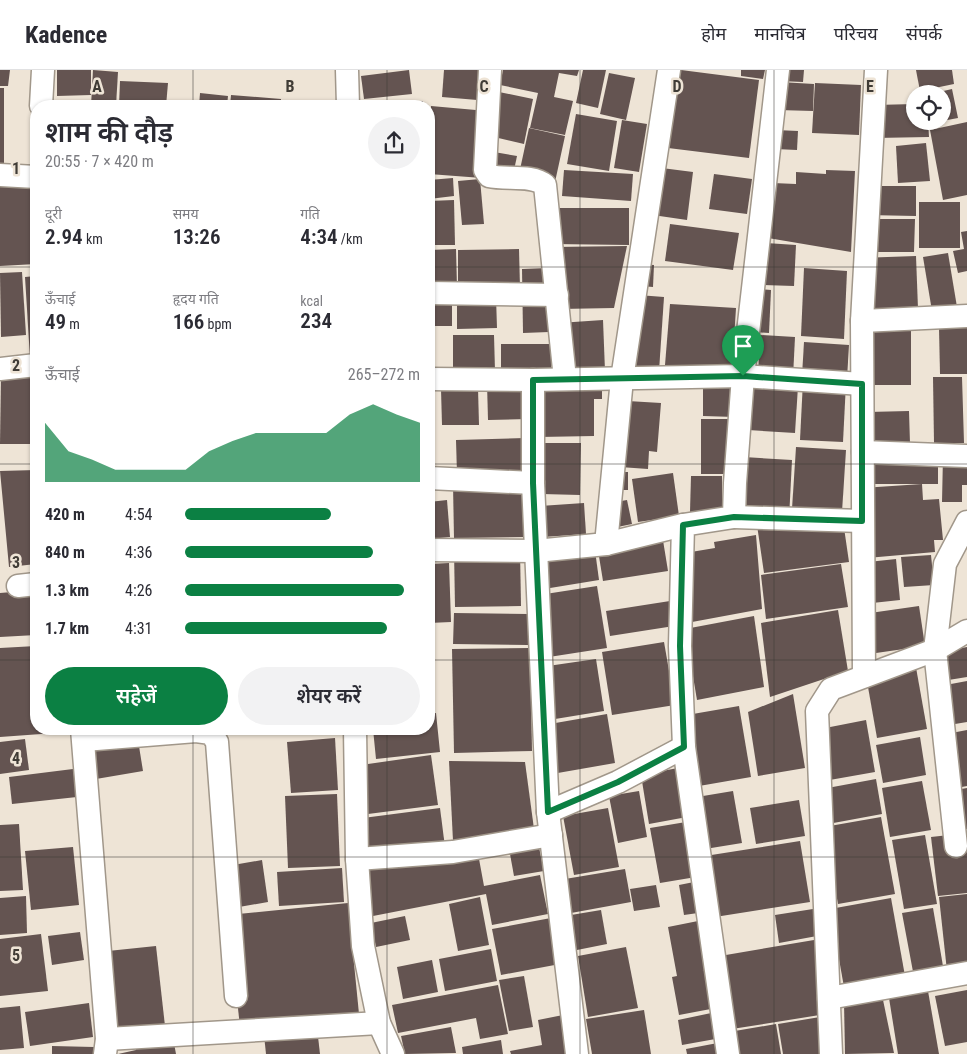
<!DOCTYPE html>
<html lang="hi">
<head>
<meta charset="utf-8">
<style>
  :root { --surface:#fff; --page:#f2f2f3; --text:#2b2b33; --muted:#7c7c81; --line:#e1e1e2; --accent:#0b8043 }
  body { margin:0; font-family:"Roboto Condensed","Noto Sans Devanagari",sans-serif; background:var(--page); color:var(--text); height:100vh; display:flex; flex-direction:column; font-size:19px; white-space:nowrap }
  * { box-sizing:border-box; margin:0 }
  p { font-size:16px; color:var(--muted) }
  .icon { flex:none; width:28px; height:28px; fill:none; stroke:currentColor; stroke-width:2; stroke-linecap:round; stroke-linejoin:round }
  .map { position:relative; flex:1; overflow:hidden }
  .panel { position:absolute; left:30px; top:30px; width:405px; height:635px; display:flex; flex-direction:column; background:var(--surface); border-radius:20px; box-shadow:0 1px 4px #0004 }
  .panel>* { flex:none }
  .buttons { position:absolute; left:906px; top:15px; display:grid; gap:10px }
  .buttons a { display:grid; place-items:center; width:45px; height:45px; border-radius:50%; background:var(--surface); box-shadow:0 1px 4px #0004; font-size:25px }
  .pin { position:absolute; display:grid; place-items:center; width:42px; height:42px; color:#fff; margin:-51px -21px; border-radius:50% 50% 50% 0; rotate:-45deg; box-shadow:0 0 5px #0007 }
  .pin .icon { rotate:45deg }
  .round { display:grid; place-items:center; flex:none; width:52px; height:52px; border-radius:26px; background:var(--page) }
  .head { display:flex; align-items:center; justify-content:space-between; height:85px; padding:0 15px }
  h1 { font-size:28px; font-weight:600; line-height:38px }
  .figures { display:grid; grid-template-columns:repeat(3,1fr); gap:8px; height:85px; padding:5px 15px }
  .figures div { display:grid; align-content:center }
  .figures b { font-size:21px; font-weight:600 }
  .figures small { font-size:14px; font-weight:400 }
  .figures p { font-size:14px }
  .chart { height:140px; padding:10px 15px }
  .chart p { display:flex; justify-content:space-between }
  .chart svg { width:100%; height:90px; margin-top:5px; fill:var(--accent); opacity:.7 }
  .action { display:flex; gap:10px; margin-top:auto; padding:10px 15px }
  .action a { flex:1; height:58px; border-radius:30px; background:var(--accent); color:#fff; font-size:20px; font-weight:600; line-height:58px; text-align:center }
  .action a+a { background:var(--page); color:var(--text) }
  ul { padding:0 15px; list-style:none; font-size:16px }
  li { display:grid; grid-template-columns:80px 60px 1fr; align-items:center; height:38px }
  li i { height:12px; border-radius:6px; background:var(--accent) }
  header { display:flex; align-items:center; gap:30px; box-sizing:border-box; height:70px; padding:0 25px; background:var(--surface); border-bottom:1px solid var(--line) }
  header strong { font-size:24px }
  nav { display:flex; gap:28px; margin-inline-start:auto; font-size:18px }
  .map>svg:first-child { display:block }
</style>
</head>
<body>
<header>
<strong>Kadence</strong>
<nav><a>होम</a><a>मानचित्र</a><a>परिचय</a><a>संपर्क</a></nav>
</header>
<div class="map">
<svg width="967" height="984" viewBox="0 0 967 984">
  <rect width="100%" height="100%" fill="#eee4d6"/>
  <g fill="#645451">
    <path d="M0 0H10L8 16H0Z"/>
    <path d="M57 0H91V25L57 26Z"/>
    <path d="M93 0 118 2 116 36H91Z"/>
    <path d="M409 0 412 24 364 29 361 6Z"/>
    <path d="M444 0H492L489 31 442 27Z"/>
    <path d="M503 0H579L577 6 559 3 554 27 573 31 565 65 530 58 538 23 500 15Z"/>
    <path d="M583 0H606L598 38 576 33Z"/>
    <path d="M662 0H681L759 10 749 88 652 76Z"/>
    <path d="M741 0H765L763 9 741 6Z"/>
    <path d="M780 0H804L803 12 780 11Z"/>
    <path d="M916 0H952L954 14 920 21Z"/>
    <path d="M609 3 635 8 626 50 600 44Z"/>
    <path d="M120 11 168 13 166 36H119Z"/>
    <path d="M780 12 814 14 813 41 778 40Z"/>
    <path d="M815 13 861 15 859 65 812 63Z"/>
    <rect x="0" y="18" width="4" height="84"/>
    <path d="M952 19 958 48 942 51V24L935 23Z"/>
    <path d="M499 22 533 29 524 74 490 66Z"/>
    <path d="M200 23 228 26 227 36H199Z"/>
    <path d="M231 25 281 29V36H230Z"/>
    <path d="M423 31V36H365V34Z"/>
    <path d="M915 34V51H928L929 67 875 68V35Z"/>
    <path d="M431 36 487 41 482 108 429 104Z"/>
    <path d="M576 44 617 51 609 101 567 94Z"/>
    <path d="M622 50 647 54 639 102 614 98Z"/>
    <path d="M967 52V125L943 130 930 60Z"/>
    <path d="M529 58 565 66 555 112 519 104Z"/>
    <path d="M776 60 798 61 797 80 775 79Z"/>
    <path d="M926 73 930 111 898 113 896 76Z"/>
    <path d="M494 82 517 86 513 105 490 101Z"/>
    <path d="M646 96 693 102 687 150 639 143Z"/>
    <path d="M564 100 633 104 631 131 562 126Z"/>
    <path d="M826 100 855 101 851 182 768 168 773 113 796 114V102L826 104Z"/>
    <path d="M714 104 752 109 747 144 709 139Z"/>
    <path d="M453 108 454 126 429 129V110Z"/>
    <path d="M480 109 484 154 462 155 458 111Z"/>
    <path d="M33 112 36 194 0 196V114Z"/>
    <path d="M867 116H916V146L867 145Z"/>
    <path d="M454 130 455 175H429V131Z"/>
    <rect x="919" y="132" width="41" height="46"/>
    <path d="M553 138H629V175L553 174Z"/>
    <path d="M868 149H915L914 182H868Z"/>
    <path d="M670 154 739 163 733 200 665 191Z"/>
    <path d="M967 161V201L958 203 953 181 964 179 961 162Z"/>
    <path d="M766 173 796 175 794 216 763 215Z"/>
    <path d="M627 176 614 238 560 239 554 177Z"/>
    <path d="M456 179 457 217H429V180Z"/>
    <path d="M519 179 520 218 458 219V180Z"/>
    <path d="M948 183 958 243 933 247 923 187Z"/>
    <path d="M916 186 918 239 862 242 859 188Z"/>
    <path d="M629 193 654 195 653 217 628 215Z"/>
    <path d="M548 198 549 262 523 263 522 199Z"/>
    <path d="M804 198 847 201 844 269 801 266Z"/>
    <path d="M22 202 26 265 1 267 0 203Z"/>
    <path d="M36 206V287L30 288 25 207Z"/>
    <path d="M757 219 771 220 769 263 755 262Z"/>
    <path d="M625 224 664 227 659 301 620 298Z"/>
    <rect x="429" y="226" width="23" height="30"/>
    <path d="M457 227H496L497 258 457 259Z"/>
    <path d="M670 234 736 238 732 300 665 295Z"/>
    <path d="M603 250 605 301 561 303 559 253Z"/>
    <path d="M865 257 911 258V315H865Z"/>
    <path d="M939 258H967V304H940Z"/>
    <path d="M453 265H494L495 301H453Z"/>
    <path d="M760 265 795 267 793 307 758 305Z"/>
    <path d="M804 272 849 275 847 308 802 306Z"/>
    <path d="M501 274H551V301L501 302Z"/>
    <path d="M1 306H36V374H0Z"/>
    <path d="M602 307V329H594V366L539 367 537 309Z"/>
    <path d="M933 307H962L964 373H934Z"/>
    <path d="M803 311 846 313 843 372 800 370Z"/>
    <path d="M527 312 528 349 488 350 487 313Z"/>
    <path d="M751 314 798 316 795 363 748 360Z"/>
    <path d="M703 317H735V347L703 346Z"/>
    <path d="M478 318 479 355H442L441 319Z"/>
    <path d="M611 330 661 333 657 382 649 381 648 399 606 396Z"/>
    <path d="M909 341 910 374 868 375V342Z"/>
    <path d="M701 349H733L732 404H701Z"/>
    <path d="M525 368V403L457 404 456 370Z"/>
    <path d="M542 373H581L580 425 542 424Z"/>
    <path d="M796 377 846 380 842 442 792 439Z"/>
    <rect x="867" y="382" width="71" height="32"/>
    <path d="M943 386H967V415H962V432H942Z"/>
    <path d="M744 387 792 390 789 449 741 446Z"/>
    <path d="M36 400V494L9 497 0 401Z"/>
    <rect x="604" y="402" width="24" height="18"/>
    <path d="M673 403 679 446 638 452 632 409Z"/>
    <path d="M691 406H722V442H690Z"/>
    <path d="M526 413V467L454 468 453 414Z"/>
    <path d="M922 414 923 430 939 429 943 470H934L935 482 867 488 862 418Z"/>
    <path d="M447 430 450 467 429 469V432Z"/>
    <path d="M627 430 632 454 603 460 598 435Z"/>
    <path d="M584 433 586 464 543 467 540 436Z"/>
    <path d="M842 444 849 492 764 503 757 455Z"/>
    <path d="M661 458 668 501 603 511 596 468Z"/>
    <path d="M756 465 762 539 692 552 682 498 691 482 715 478 714 472Z"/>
    <path d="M594 473 599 510 544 519 539 482Z"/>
    <path d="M454 480H520L521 536 455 537Z"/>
    <path d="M931 485 934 515 904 517 901 487Z"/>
    <path d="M896 489 900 530 863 534 859 493Z"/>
    <path d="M449 493 451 552 429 553V494Z"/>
    <path d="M841 494 848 537 766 549 761 505Z"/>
    <path d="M597 516 607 578 549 587 539 525Z"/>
    <path d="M36 520V565L0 567V523Z"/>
    <path d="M670 531 674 556 610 566 606 541Z"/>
    <path d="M919 536 925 576 869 584 863 544Z"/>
    <path d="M838 540 848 601 770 627 761 553Z"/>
    <path d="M454 543 528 544V575L453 574Z"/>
    <path d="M754 546 764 617 697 630 685 559Z"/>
    <path d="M664 572 675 635 612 645 602 582Z"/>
    <path d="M36 576V659H55V663L0 667V578Z"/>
    <path d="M967 577V607L936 612 930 584Z"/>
    <path d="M530 578 532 681 454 683 452 579Z"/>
    <path d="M596 589 604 641 549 650 541 597Z"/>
    <path d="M915 592 927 659 877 668 865 600Z"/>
    <path d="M967 611V652L943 656 935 617Z"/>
    <path d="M793 624 805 698 758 706 748 642Z"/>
    <path d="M739 636 751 707 699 716 687 645Z"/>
    <path d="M436 643 440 682 376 689 373 659H429V644Z"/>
    <path d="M607 644 615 693 552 704 544 655Z"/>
    <path d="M866 650 875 702 824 711 815 660Z"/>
    <path d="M967 660V716L946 720 936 666Z"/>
    <path d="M920 667 926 705 883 713 876 675Z"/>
    <path d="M335 668 338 720 291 723 287 672Z"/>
    <path d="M25 669 29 700 0 704V672Z"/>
    <path d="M138 670 143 701 96 709 90 678Z"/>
    <path d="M431 685 438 735 368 744 361 695Z"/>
    <path d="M449 691 525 692 534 759 453 771Z"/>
    <path d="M678 698 687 747 649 754 641 705Z"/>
    <path d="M73 699 77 727 12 734 9 707Z"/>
    <path d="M876 709 882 744 828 754 822 719Z"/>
    <path d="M922 711 931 760 890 767 882 718Z"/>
    <path d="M967 718V759L958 761 950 721Z"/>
    <path d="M639 721 647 767 618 773 609 726Z"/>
    <path d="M733 721 742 773 705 779 697 727Z"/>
    <path d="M337 724 340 796 288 798 285 726Z"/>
    <path d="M799 730 805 766 756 774 750 738Z"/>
    <path d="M440 738 445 777 368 787 363 748Z"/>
    <path d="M608 738 619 797 574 805 563 746Z"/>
    <path d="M881 747 895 824 838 834 824 757Z"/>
    <path d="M686 752 696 807 660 813 650 758Z"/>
    <path d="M19 754 23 820 0 821V755Z"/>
    <path d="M967 763V823L938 826 931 767Z"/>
    <path d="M925 765 937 834 904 839 892 770Z"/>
    <path d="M537 768 544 801 514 806 508 773Z"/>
    <path d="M800 771 810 832 715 847 705 786Z"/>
    <path d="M73 777 79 835 31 840 25 781Z"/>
    <path d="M477 778 484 816 540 805 548 844 492 855 486 824 373 846 364 800Z"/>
    <path d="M262 790 268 832 239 837 233 795Z"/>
    <path d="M342 798 344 832 279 836 277 802Z"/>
    <path d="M625 799 631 832 571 843 565 809Z"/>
    <path d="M699 811 705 842 684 845 679 815Z"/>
    <path d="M656 815 660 837 634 841 630 819Z"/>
    <path d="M967 824V899L947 901 939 827Z"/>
    <path d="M26 826 27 863 0 865V828Z"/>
    <path d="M480 827 489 875 458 881 449 834Z"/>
    <path d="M891 828 905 906 844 917 830 839Z"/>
    <path d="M348 833 359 944 240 957 228 845Z"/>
    <path d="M933 838 944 902 914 907 902 843Z"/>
    <path d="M813 839 817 866 779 873 775 845Z"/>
    <path d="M601 840 607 874 572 881 565 846Z"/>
    <path d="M405 846 410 870 376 877 371 853Z"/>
    <path d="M551 848 560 894 501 905 492 859Z"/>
    <path d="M703 850 712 899 702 901 709 900 716 938 679 945 672 907 677 906 668 857Z"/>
    <path d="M80 862 84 890 52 895 48 866Z"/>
    <path d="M41 864 48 921 0 926V869Z"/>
    <path d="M814 870 826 944 732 959 720 886Z"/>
    <path d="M156 876 165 956 117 961 108 881Z"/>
    <path d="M626 877 638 938 588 947 578 886Z"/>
    <path d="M491 879 497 911 445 921 439 889Z"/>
    <path d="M432 890 438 922 403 929 397 897Z"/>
    <path d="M524 906 533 957 509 961 499 910Z"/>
    <path d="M498 915 508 964 480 969 476 948 398 963 392 935Z"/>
    <path d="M967 920V972L945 976 935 926Z"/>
    <path d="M928 921 939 984H898L889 928Z"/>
    <path d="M882 925 894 983 845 984 844 932Z"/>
    <path d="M89 933 93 967 30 976 25 942Z"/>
    <path d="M20 936 24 978 0 980V938Z"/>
    <path d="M644 940 651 984H592L586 949Z"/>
    <path d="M716 942 721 968 682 975 678 950Z"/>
    <path d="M563 945 570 984H511L510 981 542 975 538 950Z"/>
    <path d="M820 947 826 984H783L778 954Z"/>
    <path d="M776 954 781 984H733L729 962Z"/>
    <path d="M451 957 456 983 405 984 401 966Z"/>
    <path d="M317 958 320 984H266L264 965Z"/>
    <path d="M173 968 176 984H118L136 980 135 974Z"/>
    <path d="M501 970 503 984H463L462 977Z"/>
    <path d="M723 972 725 984H687L686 979Z"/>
    <path d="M52 976 94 977V984H52Z"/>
  </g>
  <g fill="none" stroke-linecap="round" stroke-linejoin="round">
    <g stroke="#a1978a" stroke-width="25">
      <g id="street">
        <path d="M347 0 348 36"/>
        <path d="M490 0 485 100 489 106C506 110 532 104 545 115L565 309"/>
        <path d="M41 36 43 0"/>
        <path d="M0 105 36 107"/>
        <path d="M429 223 557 225"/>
        <path d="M862 251 967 246"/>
        <path d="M0 299 36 295"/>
        <path d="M429 309 533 310 743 306 862 314"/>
        <path d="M533 310V413L548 742 577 984"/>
        <path d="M863 382 967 386"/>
        <path d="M429 408 533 413"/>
        <path d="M734 447 862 451"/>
        <path d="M606 474 622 309 669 0"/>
        <path d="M429 480 536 481 606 474 683 455"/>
        <path d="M18 516 36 514"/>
        <path d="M864 606 862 251 876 0"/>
        <path d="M82 659 107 969 105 984"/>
        <path d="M355 659 357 789 363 876 379 953 393 984"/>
        <path d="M84 670 196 661 211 663 217 672 236 926"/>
        <path d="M548 742 618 712 684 677"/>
        <path d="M956 776 935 580 945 494 967 452"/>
        <path d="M357 789 453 782 551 765"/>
        <path d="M829 928 967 903"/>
        <path d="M107 969 379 953"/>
        <path d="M728 984 684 677 680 576 683 455 734 447 735 413 743 306 778 0"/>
        <path d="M831 984 817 641 831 619 935 580 967 561"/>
      </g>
    </g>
    <use href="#street" stroke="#fff" stroke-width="22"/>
  </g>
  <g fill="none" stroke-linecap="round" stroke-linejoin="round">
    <g stroke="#fff" stroke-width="10">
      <path id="route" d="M743 306 862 314V451L734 447 683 455 680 576 684 677 618 712 548 742 533 413V310Z"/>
    </g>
    <use href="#route" stroke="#0b8043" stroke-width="6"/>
  </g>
  <path fill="none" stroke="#403c36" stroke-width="1" stroke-opacity="0.55" d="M193 0V36M387 0V36M580 0V984M774 0V984M0 197H36M429 197H967M0 394H36M429 394H967M0 590H36M429 590H967M193 659V984M387 659V984M0 787H967"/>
  <g font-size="16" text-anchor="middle" font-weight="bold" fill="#403c36" stroke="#eee4d6" stroke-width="5" stroke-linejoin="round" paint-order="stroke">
    <text x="97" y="22">A</text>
    <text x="290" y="22">B</text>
    <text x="484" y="22">C</text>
    <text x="677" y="22">D</text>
    <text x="870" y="22">E</text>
    <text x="16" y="104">1</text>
    <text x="16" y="301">2</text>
    <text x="16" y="498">3</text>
    <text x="16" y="694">4</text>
    <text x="16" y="891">5</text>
  </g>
</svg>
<div class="buttons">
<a><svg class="icon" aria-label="locate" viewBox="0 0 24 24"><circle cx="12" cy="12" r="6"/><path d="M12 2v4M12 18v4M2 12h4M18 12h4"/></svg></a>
</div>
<div class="pin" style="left:743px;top:306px;background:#1e9e55"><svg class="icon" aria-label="arrive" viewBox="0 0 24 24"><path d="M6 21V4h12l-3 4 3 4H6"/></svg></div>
<section class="panel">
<div class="head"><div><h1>शाम की दौड़</h1><p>20:55 · 7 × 420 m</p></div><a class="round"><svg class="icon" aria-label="share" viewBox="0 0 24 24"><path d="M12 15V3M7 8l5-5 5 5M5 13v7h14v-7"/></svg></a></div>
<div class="figures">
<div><p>दूरी</p><b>2.94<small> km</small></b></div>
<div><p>समय</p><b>13:26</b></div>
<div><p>गति</p><b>4:34<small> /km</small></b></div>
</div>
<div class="figures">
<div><p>ऊँचाई</p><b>49<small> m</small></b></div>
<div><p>हृदय गति</p><b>166<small> bpm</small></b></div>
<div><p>kcal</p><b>234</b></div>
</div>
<div class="chart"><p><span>ऊँचाई</span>265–272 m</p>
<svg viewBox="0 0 160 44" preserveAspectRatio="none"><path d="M0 44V15L10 29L20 33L30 38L40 38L50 38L60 38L70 29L80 24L90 20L100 20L110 20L120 20L130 11L140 6L150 11L160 15V44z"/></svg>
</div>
<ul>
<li><b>420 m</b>4:54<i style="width:62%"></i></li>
<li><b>840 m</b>4:36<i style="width:80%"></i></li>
<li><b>1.3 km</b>4:26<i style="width:93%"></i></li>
<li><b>1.7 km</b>4:31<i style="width:86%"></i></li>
</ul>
<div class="action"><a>सहेजें</a><a>शेयर करें</a></div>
</section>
</div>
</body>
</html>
